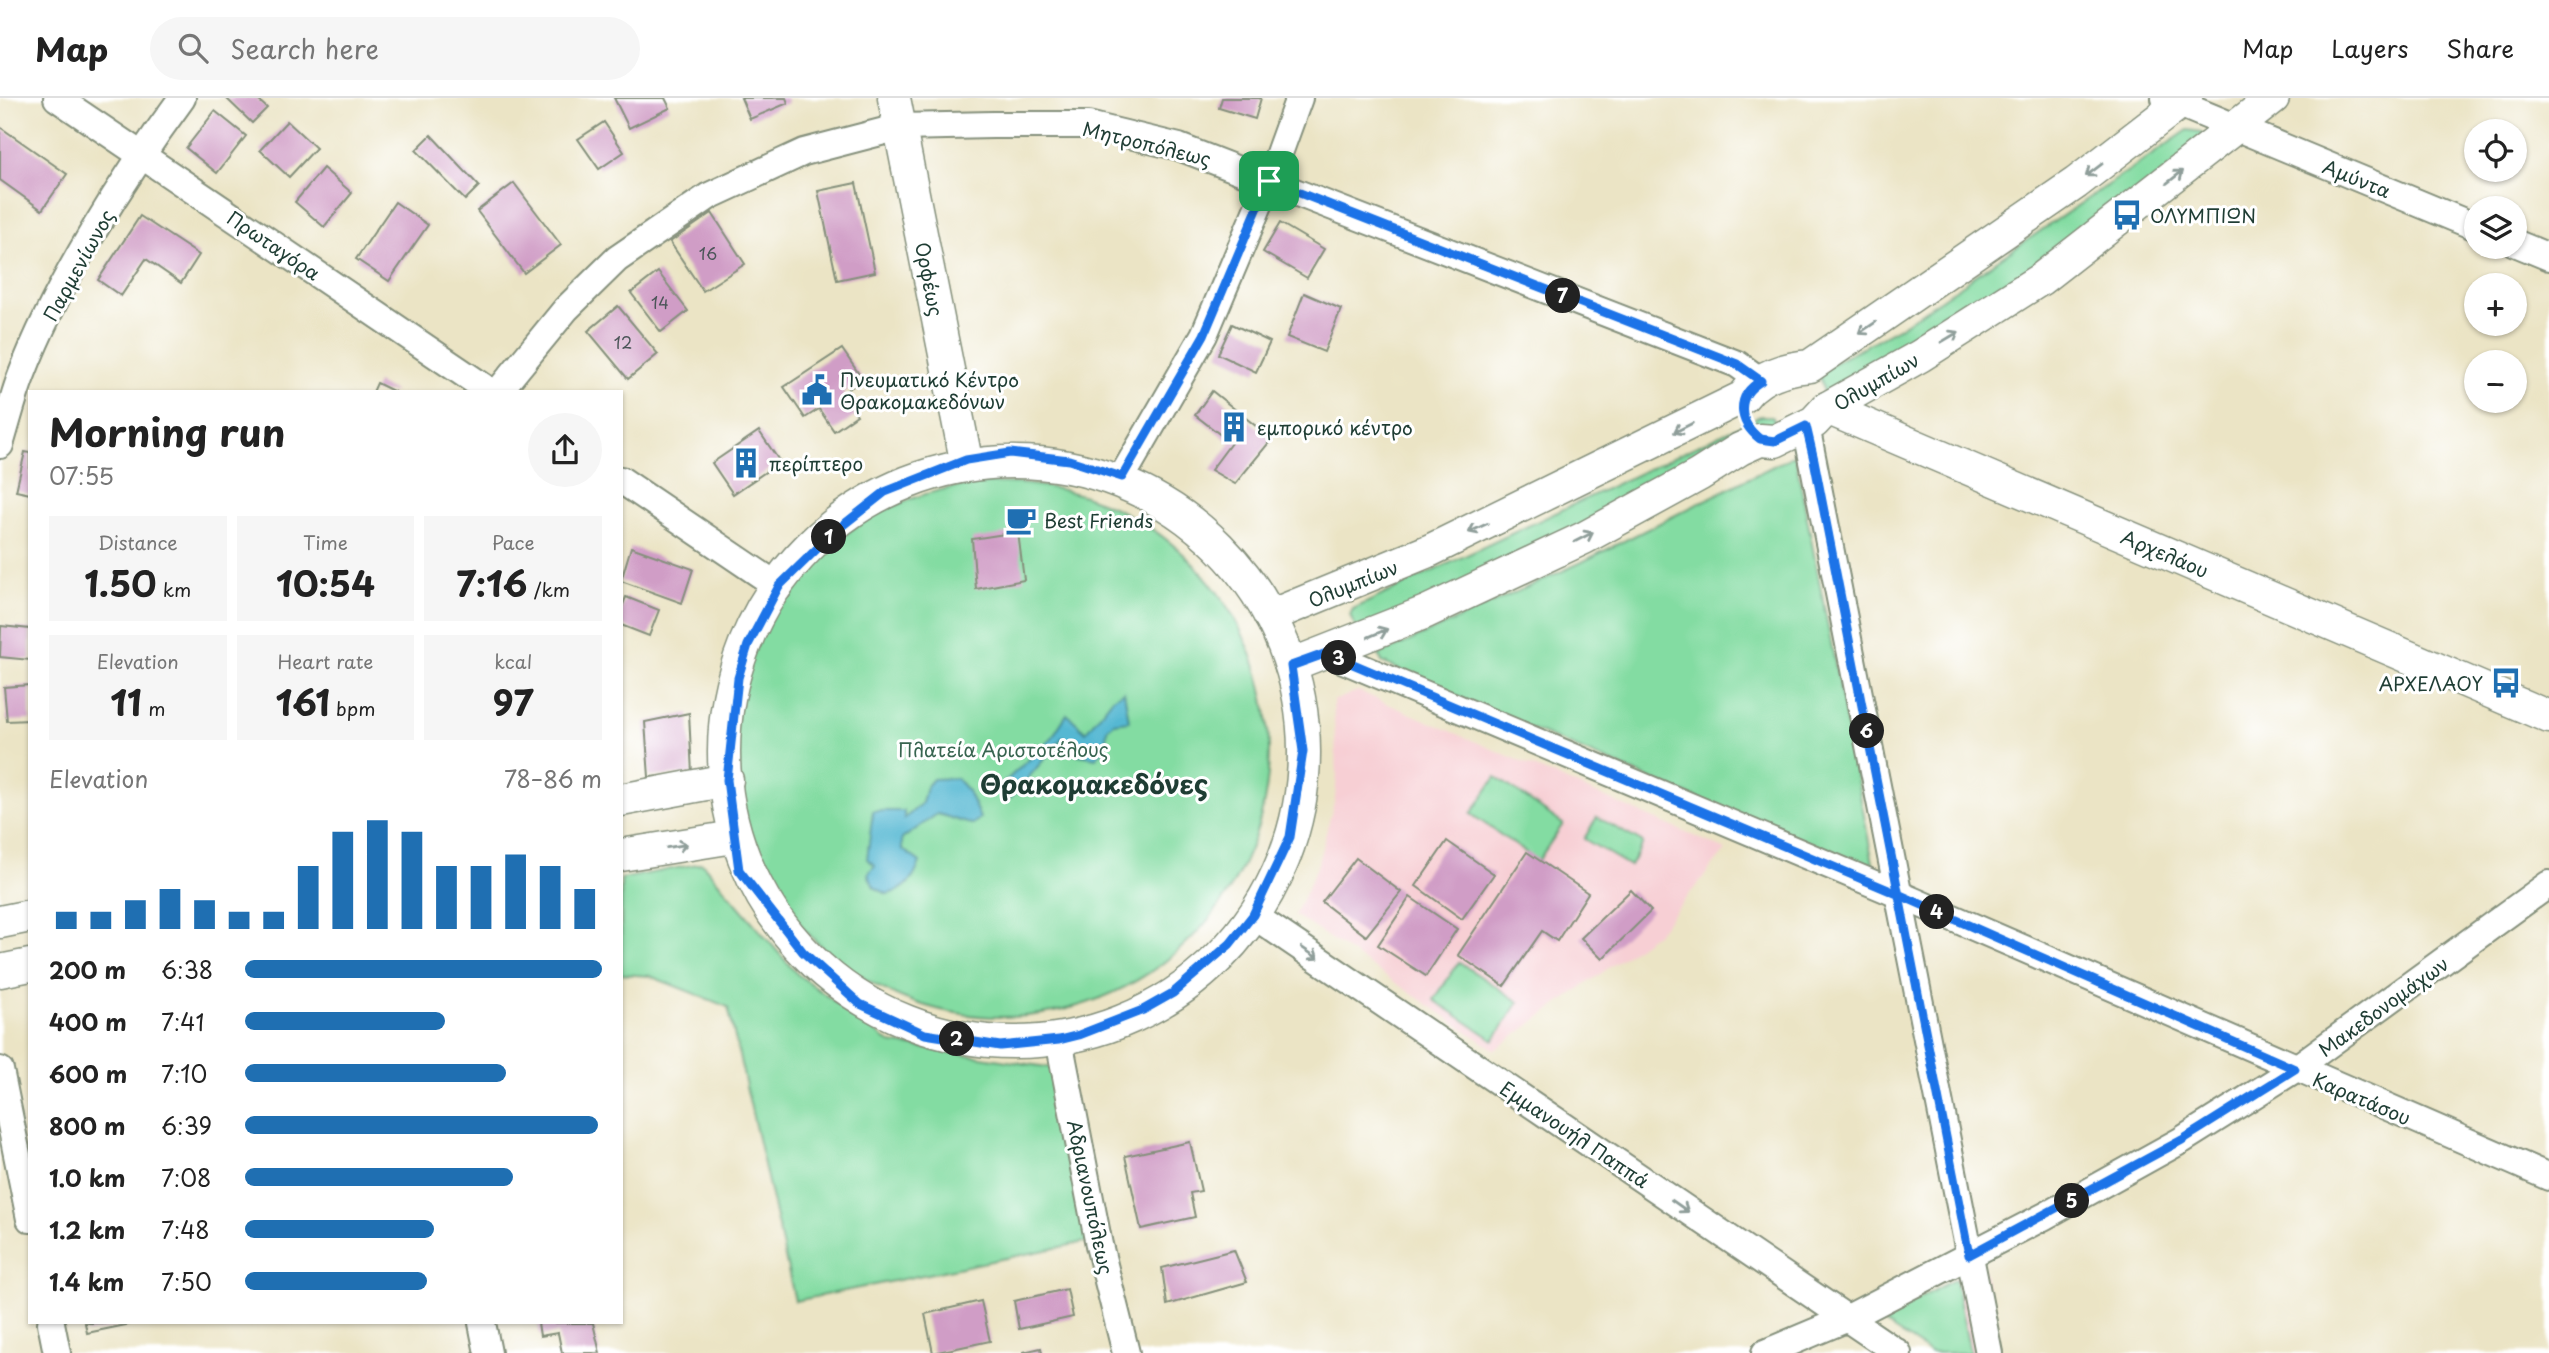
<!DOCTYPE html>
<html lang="en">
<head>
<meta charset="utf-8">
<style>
  :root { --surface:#fff; --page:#f6f6f6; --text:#222; --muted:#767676; --line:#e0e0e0; --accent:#1f6fb2 }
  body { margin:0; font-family:"Playpen Sans",sans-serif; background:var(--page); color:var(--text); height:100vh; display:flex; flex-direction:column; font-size:26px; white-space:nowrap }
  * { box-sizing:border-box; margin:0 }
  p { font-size:23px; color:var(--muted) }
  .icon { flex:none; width:38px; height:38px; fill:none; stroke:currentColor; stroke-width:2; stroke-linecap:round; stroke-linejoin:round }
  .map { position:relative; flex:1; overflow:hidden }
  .sheet { position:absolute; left:28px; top:292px; width:595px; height:934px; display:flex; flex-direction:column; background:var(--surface); border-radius:0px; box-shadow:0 2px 5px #0004 }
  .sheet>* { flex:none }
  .tools { position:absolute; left:2464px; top:21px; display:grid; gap:14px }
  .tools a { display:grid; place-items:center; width:63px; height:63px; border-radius:50%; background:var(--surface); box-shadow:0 2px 5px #0004; font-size:35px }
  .pin { position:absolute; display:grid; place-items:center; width:60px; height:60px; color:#fff; margin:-30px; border-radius:14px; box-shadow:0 4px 10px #0006 }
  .km { position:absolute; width:35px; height:35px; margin:-18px; border-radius:50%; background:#222; color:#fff; font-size:19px; line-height:35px; text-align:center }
  .round { display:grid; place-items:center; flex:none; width:74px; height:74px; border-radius:37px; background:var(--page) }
  .head { display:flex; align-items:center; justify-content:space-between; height:119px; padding:0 21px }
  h1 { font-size:38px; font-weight:700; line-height:52px }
  .figures { display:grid; grid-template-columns:repeat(3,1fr); gap:10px; height:119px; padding:7px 21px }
  .figures div { display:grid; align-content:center; border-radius:0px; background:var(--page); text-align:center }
  .figures b { font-size:35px; font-weight:700 }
  .figures small { font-size:19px; font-weight:400 }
  .figures p { font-size:19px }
  .chart { height:196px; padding:14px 21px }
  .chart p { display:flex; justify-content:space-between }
  .chart svg { width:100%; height:126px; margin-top:7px; stroke:var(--accent); stroke-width:6 }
  ul { padding:0 21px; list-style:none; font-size:23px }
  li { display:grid; grid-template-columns:112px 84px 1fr; align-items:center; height:52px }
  li i { height:18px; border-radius:9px; background:var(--accent) }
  header { display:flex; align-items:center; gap:42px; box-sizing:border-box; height:98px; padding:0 35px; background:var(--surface); border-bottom:2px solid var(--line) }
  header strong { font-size:33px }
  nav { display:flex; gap:38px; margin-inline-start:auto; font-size:24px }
  .search { width:490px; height:63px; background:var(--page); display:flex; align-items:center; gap:18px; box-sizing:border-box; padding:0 24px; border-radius:38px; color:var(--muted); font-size:26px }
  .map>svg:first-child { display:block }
</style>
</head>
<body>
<header>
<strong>Map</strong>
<div class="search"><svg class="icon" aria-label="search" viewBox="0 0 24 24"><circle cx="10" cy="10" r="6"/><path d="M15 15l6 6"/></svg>Search here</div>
<nav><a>Map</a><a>Layers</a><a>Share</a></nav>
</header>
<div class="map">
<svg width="2549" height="1255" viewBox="0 0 2549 1255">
  <rect width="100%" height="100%" fill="#fff"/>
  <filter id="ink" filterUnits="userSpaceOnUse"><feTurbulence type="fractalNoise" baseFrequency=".0143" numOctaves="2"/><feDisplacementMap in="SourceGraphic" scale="14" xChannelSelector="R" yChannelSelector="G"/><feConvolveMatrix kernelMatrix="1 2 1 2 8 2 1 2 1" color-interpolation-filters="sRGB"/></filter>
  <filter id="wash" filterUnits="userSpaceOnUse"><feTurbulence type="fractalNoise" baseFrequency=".00686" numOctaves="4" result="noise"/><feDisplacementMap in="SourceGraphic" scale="28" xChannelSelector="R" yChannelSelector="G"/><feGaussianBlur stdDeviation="1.57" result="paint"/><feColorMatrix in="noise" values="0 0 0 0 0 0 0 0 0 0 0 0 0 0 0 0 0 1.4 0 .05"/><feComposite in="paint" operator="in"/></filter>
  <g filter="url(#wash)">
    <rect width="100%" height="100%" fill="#ebe4c5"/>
    <g fill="#f7cfd4">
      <path d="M1358 593 1726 752 1657 835 1495 952 1295 817 1317 769 1335 701 1337 676 1333 603Z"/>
      <path d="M1984 1170 2000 1255H1970L1954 1176Z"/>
    </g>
    <g fill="#83dca2" stroke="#518c6b" stroke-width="2">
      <path d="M2188 32 2201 34 2213 50 1827 310 1819 273 1900 229Z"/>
      <path d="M1760 318H1772L1780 334 1361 542 1350 517 1353 511Z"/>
      <path d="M1795 357 1874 770 1870 773 1496 616 1382 564 1379 557 1580 465Z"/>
      <circle cx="1002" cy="652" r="267"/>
      <path d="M1496 679 1563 726 1538 763 1471 716Z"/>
      <path d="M1597 719 1643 745 1630 768 1584 741Z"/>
      <path d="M702 765 796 875 890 945 1060 971 1090 1143 795 1203 728 909 650 878 621 876V781Z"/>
      <path d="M1459 864 1519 904 1494 942 1434 902Z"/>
      <path d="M1955 1181 1970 1255H1930L1884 1225 1883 1220Z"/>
    </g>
    <g fill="#55b8d3" stroke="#3a7a84" stroke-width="2">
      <path d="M1124 593 1129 623 1114 625 1107 631 1105 649 1096 660 1075 656 1063 639 1011 700 998 690 1051 641 1067 616 1086 634 1113 600Z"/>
      <path d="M956 680 968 693 980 720 973 726C960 725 950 718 937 716L902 741V751L920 764C914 782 906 792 887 796L874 789 868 776 875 767 867 761 873 713H904V721L922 705 926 689 933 681Z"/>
    </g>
    <g id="blocks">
      <g fill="#d09dc6">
        <path d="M226 0H256L267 10 252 25Z"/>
        <path d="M614 0H665L670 10 629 30Z"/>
        <path d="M741 0H786L788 5 750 21Z"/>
        <path d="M1222 0H1261L1255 21 1219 10Z"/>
        <path d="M215 13 246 38 217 75 186 50Z"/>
        <path d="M287 23 316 50 289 79 260 52Z"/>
        <path d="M604 24 624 54 599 71 578 41Z"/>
        <path d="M0 29 67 76 42 112 0 82Z"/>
        <path d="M431 37 479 88 465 102 416 52Z"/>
        <path d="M323 70 352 95 324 129 295 104Z"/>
        <path d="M514 85 561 147 524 175 477 113Z"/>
        <path d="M856 85 875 174 837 182 818 93Z"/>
        <path d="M395 104 428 127 389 183 356 161Z"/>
        <path d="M712 115 745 166 703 193 670 144Z"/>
        <path d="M140 118 199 157 181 185 146 161 121 198 98 182Z"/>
        <path d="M1280 125 1324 151 1307 180 1263 154Z"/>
        <path d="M658 174 688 213 661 234 631 195Z"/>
        <path d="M1304 195 1341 211 1324 254 1287 239Z"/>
        <path d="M618 208 658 256 628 281 588 233Z"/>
        <path d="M1232 226 1270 244 1256 274 1218 256Z"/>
        <path d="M842 251 863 282 842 295 857 317 834 333 819 311 805 320 784 289Z"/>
        <path d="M377 285 395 294H373Z"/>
        <path d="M1212 293 1272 341 1235 386 1211 372 1231 345 1195 317Z"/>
        <path d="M759 333 780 364 733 396 712 365Z"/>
        <path d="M25 354 30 355V396L16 393Z"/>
        <path d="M1018 434 1024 482 976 491 972 441Z"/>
        <path d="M631 449 693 471 682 505 621 483Z"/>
        <path d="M626 499 659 512 649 538 621 527V512Z"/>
        <path d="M1 528 30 531V562L0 559Z"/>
        <path d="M30 587V622L7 623 4 589Z"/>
        <path d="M689 615 692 676 649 679 645 624Z"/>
        <path d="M1447 743 1494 776 1462 821 1416 788Z"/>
        <path d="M1527 754 1588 795 1557 843 1542 833 1504 888 1458 857Z"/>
        <path d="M1356 760 1401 794 1366 838 1322 804Z"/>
        <path d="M1631 792 1651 813 1602 861 1581 840Z"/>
        <path d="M1410 799 1457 831 1426 878 1378 847Z"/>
        <path d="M1190 1044 1201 1093 1190 1095 1195 1119 1141 1131 1125 1058Z"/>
        <path d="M1234 1152 1247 1184 1167 1207 1162 1170Z"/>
        <path d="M1067 1191 1073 1219 1019 1231 1014 1203Z"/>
        <path d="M981 1203 990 1243 933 1255 925 1216Z"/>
        <path d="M85 1225H131V1226L87 1235Z"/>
        <path d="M538 1225H593L600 1255H562L558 1235 540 1238Z"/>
        <path d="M1041 1250 1042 1255H1023V1254Z"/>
      </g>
    </g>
  </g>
  <g filter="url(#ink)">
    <use href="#blocks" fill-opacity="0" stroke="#85907c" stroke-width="2"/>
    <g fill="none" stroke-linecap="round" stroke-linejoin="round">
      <g stroke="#85907c" stroke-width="30">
        <g id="minor">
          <path d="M57 0 491 294"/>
          <path d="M2165 0 2476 129"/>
          <path d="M2515 145 2549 159"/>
          <path d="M498 294 566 211 617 161 709 98 804 54 900 29 993 27H1088L1179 49 1737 266 1761 283"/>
          <path d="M1806 328 1989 1255"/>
          <path d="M0 347C7 324 13 299 22 276 57 184 124 79 182 0"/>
          <path d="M1122 379 1204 237 1269 83 1299 0"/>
          <path d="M621 382 779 489"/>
          <path d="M1327 555 1900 797 2549 1079"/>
          <path d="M1253 817 1898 1255"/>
          <path d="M1059 942 1099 1147 1126 1255"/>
          <path d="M0 972 30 1121"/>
          <path d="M51 1225 57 1255"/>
          <path d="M482 1225 488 1255"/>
          <path d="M1765 1255 1848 1220 2045 1118 2182 1042 2295 971 2549 786"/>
        </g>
      </g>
      <g stroke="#85907c" stroke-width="35">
        <g id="tertiary">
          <path d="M894 0 966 362"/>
          <path d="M1827 310 2549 619"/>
          <circle cx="1014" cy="654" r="290"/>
          <path d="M1270 518 1431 452 1743 299C1758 278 1786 270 1810 268L2076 85 2186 0"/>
          <path d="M1291 567 1426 514 1584 440 1699 377 1740 351 1760 342 1775 343 1814 324 1827 310 1920 258 2041 181 2273 0"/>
          <path d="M621 702 727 682"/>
          <path d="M621 757 734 739"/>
          <path d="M0 824 30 818"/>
          <path d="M0 873 30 867"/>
        </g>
      </g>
      <use href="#minor" stroke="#fff" stroke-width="26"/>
      <use href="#tertiary" stroke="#fff" stroke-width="32"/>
    </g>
    <defs><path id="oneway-shaft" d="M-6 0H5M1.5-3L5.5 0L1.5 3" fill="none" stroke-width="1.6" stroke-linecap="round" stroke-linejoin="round" transform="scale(1.75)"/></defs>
    <g stroke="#8f9e9a">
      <use href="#oneway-shaft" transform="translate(2094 72) rotate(143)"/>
      <use href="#oneway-shaft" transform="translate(2175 79) rotate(-38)"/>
      <use href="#oneway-shaft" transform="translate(1867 230) rotate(146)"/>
      <use href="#oneway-shaft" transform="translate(1950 239) rotate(-31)"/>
      <use href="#oneway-shaft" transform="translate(1683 330) rotate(153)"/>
      <use href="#oneway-shaft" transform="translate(1478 430) rotate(154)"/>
      <use href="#oneway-shaft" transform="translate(1584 439) rotate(-27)"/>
      <use href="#oneway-shaft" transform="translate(1378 535) rotate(-23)"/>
      <use href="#oneway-shaft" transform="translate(677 748) rotate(-9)"/>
      <use href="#oneway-shaft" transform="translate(1310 855) rotate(34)"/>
      <use href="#oneway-shaft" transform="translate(1680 1108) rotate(35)"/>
    </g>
  </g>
  <g fill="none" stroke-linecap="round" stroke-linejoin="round" filter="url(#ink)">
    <g stroke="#fff" stroke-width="14">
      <path id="route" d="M1269 83 1204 237 1122 379 1069 362 1010 355 966 362 885 394 833 435 779 488 748 547 738 580 727 682 739 772 803 854 860 906 925 936 1000 948 1059 942 1079 937 1143 912 1173 895 1230 846 1253 817 1290 739 1303 653 1291 568 1327 555 1900 797 2295 971 2182 1042 1969 1157 1814 362 1806 328 1775 343 1760 341C1738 324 1735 298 1761 283L1737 266 1269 83"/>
    </g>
    <use href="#route" stroke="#1a73e8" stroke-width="9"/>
  </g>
  <defs>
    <g id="bus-bare" transform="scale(2.415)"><path d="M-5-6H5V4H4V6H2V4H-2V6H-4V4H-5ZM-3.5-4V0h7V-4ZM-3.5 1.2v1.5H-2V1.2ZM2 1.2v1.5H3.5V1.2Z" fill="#1f6fb2" stroke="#fff" stroke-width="2.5" paint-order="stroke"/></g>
    <g id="civic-bare" transform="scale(2.415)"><path d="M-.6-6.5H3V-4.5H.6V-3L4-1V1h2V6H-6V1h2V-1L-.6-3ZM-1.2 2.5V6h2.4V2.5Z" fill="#1f6fb2" stroke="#fff" stroke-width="2.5" paint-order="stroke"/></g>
    <g id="building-bare" transform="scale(2.415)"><path d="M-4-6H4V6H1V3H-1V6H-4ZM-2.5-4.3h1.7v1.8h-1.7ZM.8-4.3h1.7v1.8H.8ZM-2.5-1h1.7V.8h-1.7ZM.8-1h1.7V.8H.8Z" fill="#1f6fb2" stroke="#fff" stroke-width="2.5" paint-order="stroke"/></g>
    <g id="cafe-bare" transform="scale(2.415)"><path d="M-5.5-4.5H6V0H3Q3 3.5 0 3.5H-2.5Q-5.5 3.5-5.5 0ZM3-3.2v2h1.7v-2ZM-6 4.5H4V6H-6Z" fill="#1f6fb2" stroke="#fff" stroke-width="2.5" paint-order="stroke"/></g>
  </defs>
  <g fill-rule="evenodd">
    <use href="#bus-bare" x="2127" y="117"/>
    <use href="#civic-bare" x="817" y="292"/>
    <use href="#building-bare" x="1234" y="329"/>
    <use href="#building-bare" x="746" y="365"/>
    <use href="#cafe-bare" x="1021" y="422"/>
    <use href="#bus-bare" x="2506" y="585"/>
  </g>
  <g text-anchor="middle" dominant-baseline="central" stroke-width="6" stroke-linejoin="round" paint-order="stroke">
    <g font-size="16" fill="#4b5558">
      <text x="708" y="155">16</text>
      <text x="660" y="204">14</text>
      <text x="623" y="244">12</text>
    </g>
    <g font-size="19" fill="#1f3d34" stroke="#fff">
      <text transform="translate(1147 45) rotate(14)">Μητροπόλεως</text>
      <text transform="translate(2357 80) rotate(22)">Αμύντα</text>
      <text transform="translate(274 147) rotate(34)">Πρωταγόρα</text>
      <text transform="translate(78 167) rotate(-61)">Παρμενίωνος</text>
      <text transform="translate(930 181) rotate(79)">Ορφέως</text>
      <text transform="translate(1876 283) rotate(-30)">Ολυμπίων</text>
      <text transform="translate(2165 455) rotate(23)">Αρχελάου</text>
      <text transform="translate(1353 485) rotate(-22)">Ολυμπίων</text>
      <text transform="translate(2383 908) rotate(-36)">Μακεδονομάχων</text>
      <text transform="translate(2362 1000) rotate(23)">Καρατάσου</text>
      <text transform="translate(1575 1036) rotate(34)">Εμμανουήλ Παππά</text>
      <text transform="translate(1091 1099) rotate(78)">Αδριανουπόλεως</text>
    </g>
    <g font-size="19" fill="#1f3d34" stroke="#fff" text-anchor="start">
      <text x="2150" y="117">ΟΛΥΜΠΙΩΝ</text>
      <text x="840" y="281">Πνευματικό Κέντρο<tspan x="840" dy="22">Θρακομακεδόνων</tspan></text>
      <text x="1257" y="329">εμπορικό κέντρο</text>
      <text x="769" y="365">περίπτερο</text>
      <text x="1044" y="422">Best Friends</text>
      <text x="2483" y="585" text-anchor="end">ΑΡΧΕΛΑΟΥ</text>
    </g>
    <g font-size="19" fill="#386550" stroke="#fff">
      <text x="1003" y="651">Πλατεία Αριστοτέλους</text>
    </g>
    <g font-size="26" font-weight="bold" fill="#1f3d34" stroke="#fff">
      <text x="1094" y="685">Θρακομακεδόνες</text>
    </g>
  </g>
</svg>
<div class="tools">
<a><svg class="icon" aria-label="locate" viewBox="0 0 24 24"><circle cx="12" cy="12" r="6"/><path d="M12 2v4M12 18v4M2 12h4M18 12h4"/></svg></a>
<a><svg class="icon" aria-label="layers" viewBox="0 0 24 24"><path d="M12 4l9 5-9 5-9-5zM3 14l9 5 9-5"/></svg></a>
<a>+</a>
<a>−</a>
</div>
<div class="pin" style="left:1269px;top:83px;background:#1e9e55"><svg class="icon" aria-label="arrive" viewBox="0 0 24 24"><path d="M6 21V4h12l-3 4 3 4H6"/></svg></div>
<b class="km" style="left:829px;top:439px">1</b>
<b class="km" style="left:957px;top:941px">2</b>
<b class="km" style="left:1339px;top:560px">3</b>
<b class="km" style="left:1937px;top:814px">4</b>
<b class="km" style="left:2072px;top:1103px">5</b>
<b class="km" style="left:1867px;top:633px">6</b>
<b class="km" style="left:1563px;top:198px">7</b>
<section class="sheet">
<div class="head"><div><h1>Morning run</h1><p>07:55</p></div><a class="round"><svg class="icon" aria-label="share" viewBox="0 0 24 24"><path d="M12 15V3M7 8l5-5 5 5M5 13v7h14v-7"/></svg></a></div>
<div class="figures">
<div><p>Distance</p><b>1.50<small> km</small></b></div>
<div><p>Time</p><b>10:54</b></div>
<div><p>Pace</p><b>7:16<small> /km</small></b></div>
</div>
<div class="figures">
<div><p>Elevation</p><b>11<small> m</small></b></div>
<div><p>Heart rate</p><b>161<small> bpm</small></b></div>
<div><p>kcal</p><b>97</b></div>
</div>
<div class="chart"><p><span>Elevation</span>78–86 m</p>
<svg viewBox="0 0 160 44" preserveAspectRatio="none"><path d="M5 44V38M15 44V38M25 44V34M35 44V30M45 44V34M55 44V38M65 44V38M75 44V22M85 44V10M95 44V6M105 44V10M115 44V22M125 44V22M135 44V18M145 44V22M155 44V30"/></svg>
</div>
<ul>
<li><b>200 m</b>6:38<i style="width:100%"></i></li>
<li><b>400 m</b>7:41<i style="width:56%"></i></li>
<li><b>600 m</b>7:10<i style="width:73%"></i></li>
<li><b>800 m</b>6:39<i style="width:99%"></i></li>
<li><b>1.0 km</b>7:08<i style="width:75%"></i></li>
<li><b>1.2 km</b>7:48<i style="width:53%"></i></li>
<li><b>1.4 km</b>7:50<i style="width:51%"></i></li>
</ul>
</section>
</div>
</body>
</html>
